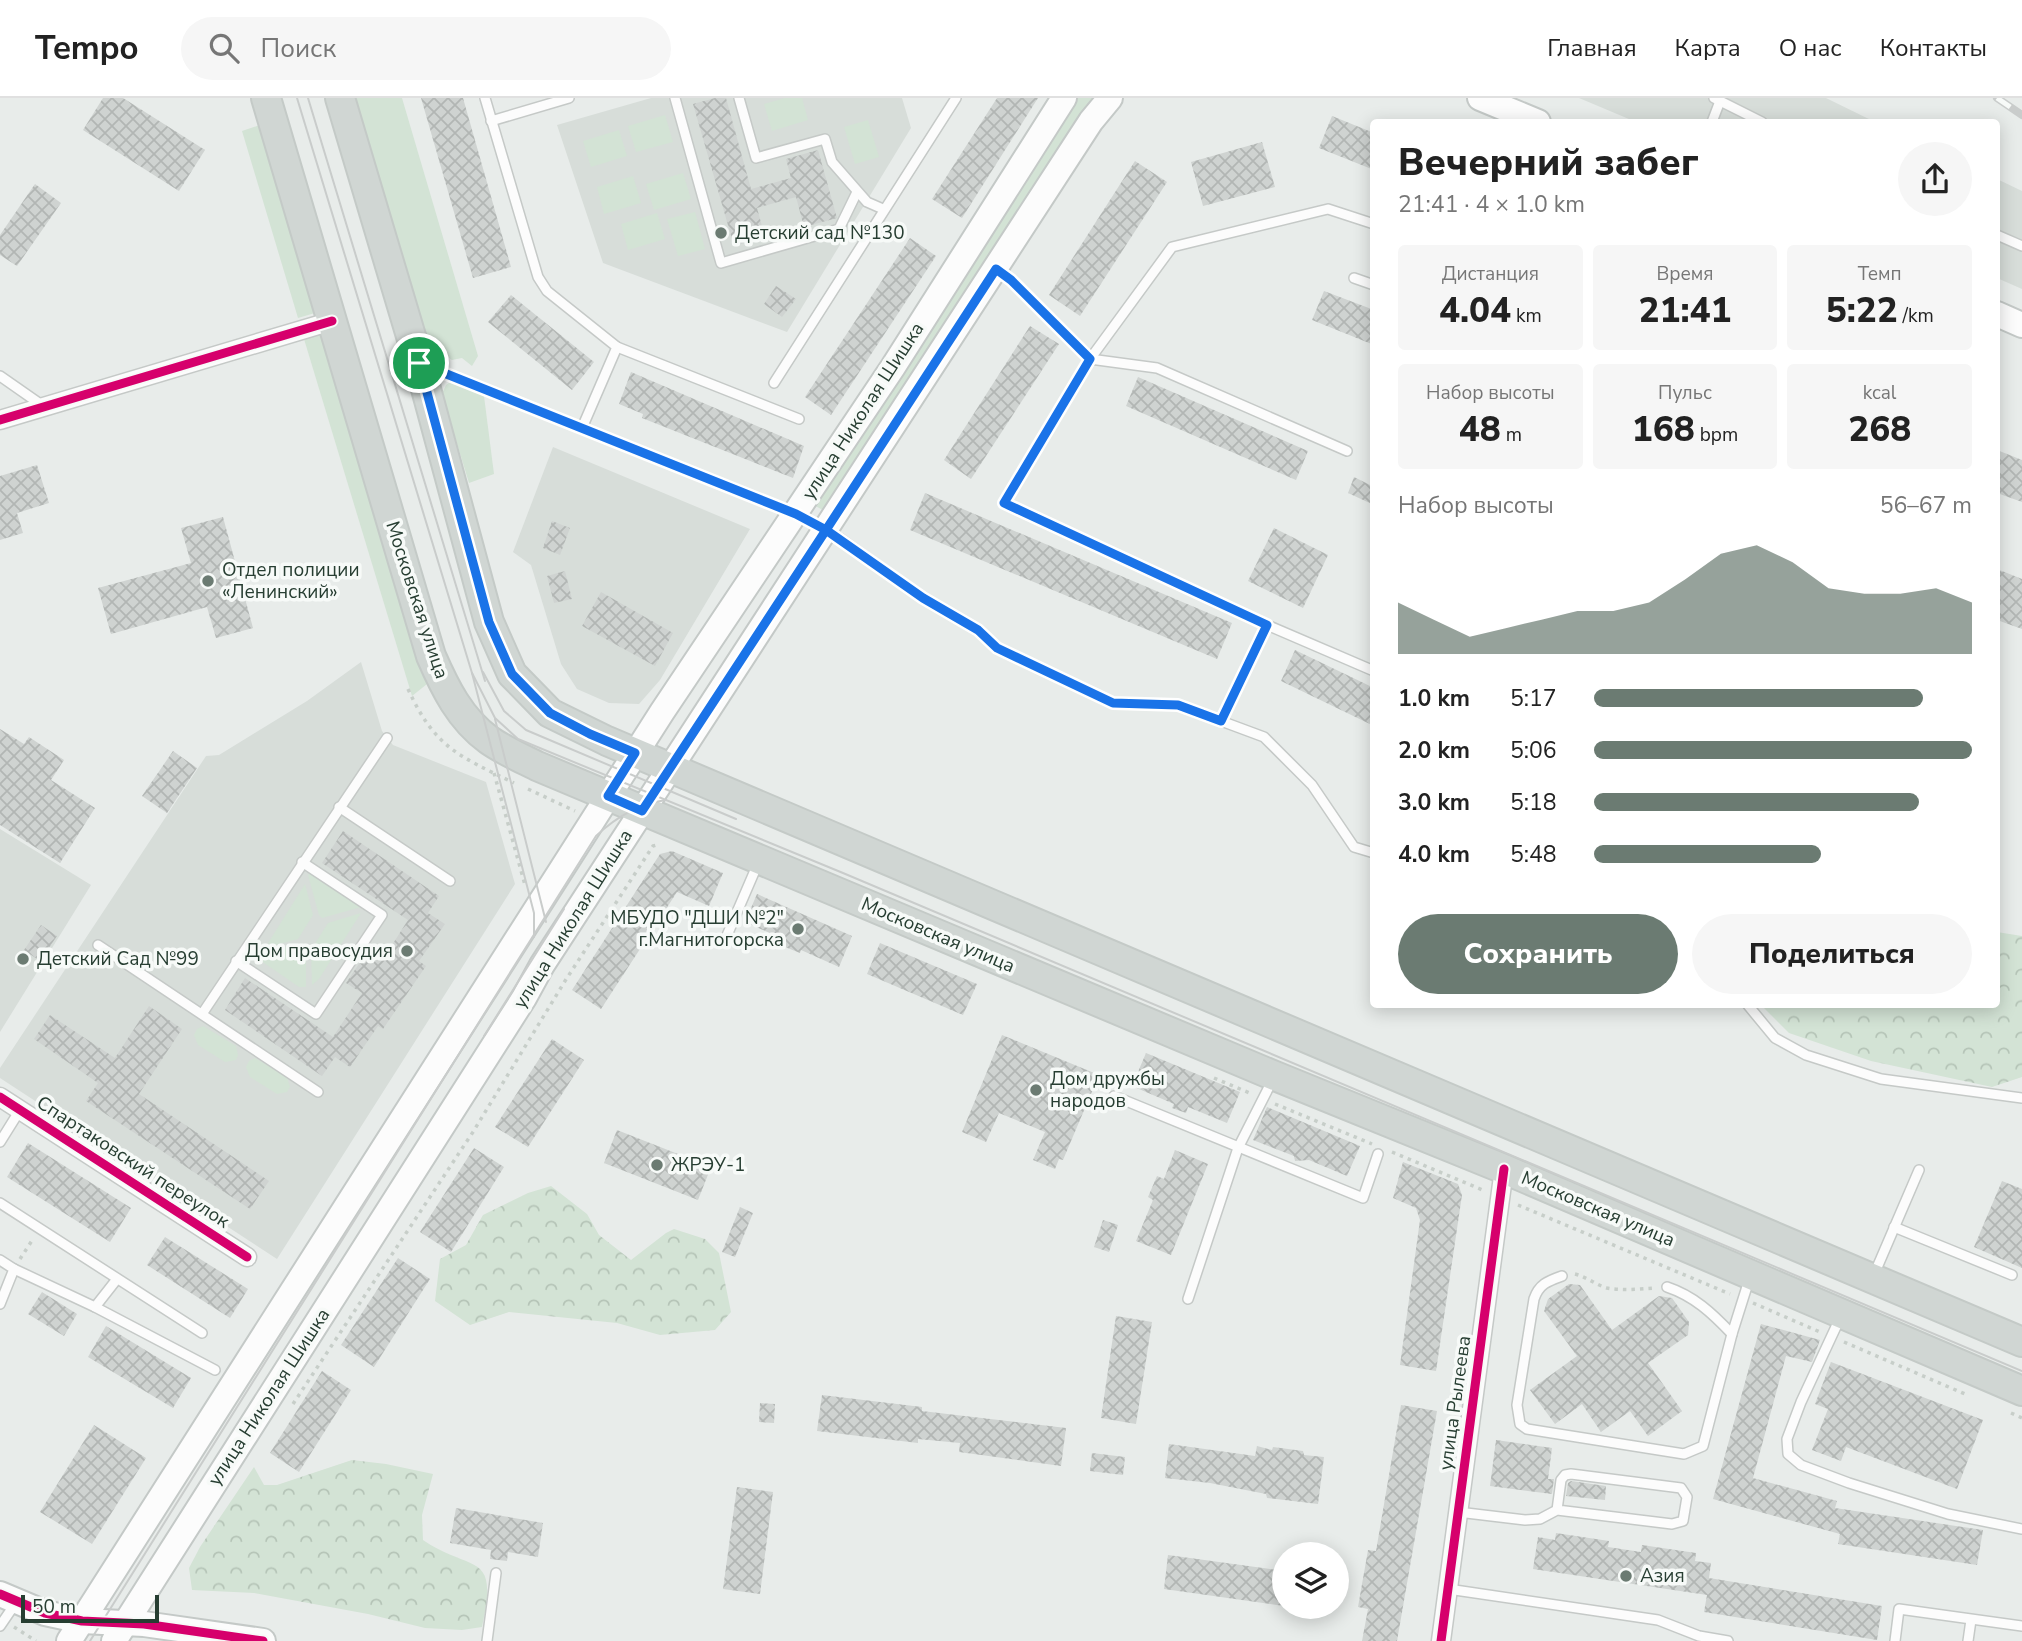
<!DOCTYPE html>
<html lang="ru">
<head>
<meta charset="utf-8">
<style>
  :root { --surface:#fff; --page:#f6f6f6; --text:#222; --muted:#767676; --line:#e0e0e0; --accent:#6b7b72 }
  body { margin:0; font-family:"Nunito Sans",sans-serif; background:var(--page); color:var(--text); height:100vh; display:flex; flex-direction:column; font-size:26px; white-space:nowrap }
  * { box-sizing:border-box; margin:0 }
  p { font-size:23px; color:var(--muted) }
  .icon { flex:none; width:38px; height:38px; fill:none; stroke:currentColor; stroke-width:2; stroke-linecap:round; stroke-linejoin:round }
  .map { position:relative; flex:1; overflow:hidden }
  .sheet { position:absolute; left:1370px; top:21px; width:630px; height:889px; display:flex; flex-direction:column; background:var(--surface); border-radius:7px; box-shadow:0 4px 18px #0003 }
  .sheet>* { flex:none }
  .controls { position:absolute; left:1272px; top:1444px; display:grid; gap:14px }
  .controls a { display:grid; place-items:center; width:77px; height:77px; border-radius:50%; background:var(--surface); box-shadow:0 4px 18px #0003; font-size:35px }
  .scale { position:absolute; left:21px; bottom:18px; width:138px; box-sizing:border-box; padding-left:7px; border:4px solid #273e32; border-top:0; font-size:19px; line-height:24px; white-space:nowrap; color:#273e32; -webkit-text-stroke:5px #f7faf8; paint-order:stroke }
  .pin { position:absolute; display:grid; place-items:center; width:60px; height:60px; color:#fff; margin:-30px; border:4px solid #fff; border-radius:50%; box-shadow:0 2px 7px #0007 }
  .round { display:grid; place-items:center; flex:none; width:74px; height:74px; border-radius:37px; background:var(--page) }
  .summary { display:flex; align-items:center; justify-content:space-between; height:119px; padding:0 28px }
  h1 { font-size:38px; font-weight:800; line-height:52px }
  .metrics { display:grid; grid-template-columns:repeat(3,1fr); gap:10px; height:119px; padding:7px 28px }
  .metrics div { display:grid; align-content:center; border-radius:7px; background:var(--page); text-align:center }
  .metrics b { font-size:35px; font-weight:800 }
  .metrics small { font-size:19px; font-weight:400 }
  .metrics p { font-size:19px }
  .chart { height:196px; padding:14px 28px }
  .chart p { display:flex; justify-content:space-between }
  .chart svg { width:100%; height:126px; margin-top:7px; fill:var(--accent); opacity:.7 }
  .button { display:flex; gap:14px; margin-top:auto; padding:14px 28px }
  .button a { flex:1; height:80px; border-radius:42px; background:var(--accent); color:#fff; font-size:28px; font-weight:800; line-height:80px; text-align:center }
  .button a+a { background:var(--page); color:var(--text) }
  ul { padding:0 28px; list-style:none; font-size:23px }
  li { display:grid; grid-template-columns:112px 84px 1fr; align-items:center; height:52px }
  li i { height:18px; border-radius:9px; background:var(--accent) }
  header { display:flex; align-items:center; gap:42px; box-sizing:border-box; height:98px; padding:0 35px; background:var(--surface); border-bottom:2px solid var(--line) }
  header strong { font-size:33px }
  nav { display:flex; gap:38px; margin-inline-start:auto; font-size:24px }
  .search { width:490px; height:63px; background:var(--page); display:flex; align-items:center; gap:18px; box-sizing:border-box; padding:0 24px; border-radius:38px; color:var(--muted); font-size:26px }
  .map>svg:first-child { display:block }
</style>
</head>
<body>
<header>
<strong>Tempo</strong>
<div class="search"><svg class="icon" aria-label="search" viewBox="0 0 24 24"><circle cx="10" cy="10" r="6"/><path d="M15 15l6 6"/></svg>Поиск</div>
<nav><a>Главная</a><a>Карта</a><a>О нас</a><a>Контакты</a></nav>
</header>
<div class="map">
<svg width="2022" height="1543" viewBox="0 0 2022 1543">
  <defs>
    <pattern id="forest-crowns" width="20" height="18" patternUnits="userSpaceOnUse" patternTransform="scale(1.75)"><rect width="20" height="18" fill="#d3e3d5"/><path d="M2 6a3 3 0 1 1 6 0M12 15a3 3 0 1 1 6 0" fill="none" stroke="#b5c4b7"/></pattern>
    <pattern id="building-cross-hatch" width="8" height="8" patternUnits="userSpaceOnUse" patternTransform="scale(1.75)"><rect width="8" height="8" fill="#cfd3d1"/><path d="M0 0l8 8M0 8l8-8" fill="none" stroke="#b2b6b4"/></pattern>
  </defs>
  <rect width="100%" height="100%" fill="#e8ecea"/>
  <g fill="#d7ddd9">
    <path d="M651 0H902L911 30 787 234 603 165 557 27Z"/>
    <path d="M1579 0H1826L1875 24H1636Z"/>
    <path d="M1997 81 2022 93V191L1997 180Z"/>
    <path d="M553 349 750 431 660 582 639 606 609 605 577 591 561 566 531 467 513 454Z"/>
    <path d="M361 564 382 633 393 647 486 684 515 786 277 1161 0 980V970L206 658 219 657 307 603Z"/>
    <path d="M0 731 91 787 0 934Z"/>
  </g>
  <g fill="#d3e3d5">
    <path d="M355 0H402L478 258 472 268 462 260 452 262 428 245Z"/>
    <path d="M785 0H802L808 22 772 33 764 6Z"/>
    <path d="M1069 0H1093L828 415 812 406Z"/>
    <path d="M665 17 673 44 636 54 628 28Z"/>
    <path d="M868 22 879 59 855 66 844 29Z"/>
    <path d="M260 27 315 215 298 220 242 33Z"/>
    <path d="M619 32 627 58 591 69 583 43Z"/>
    <path d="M683 75 691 101 654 112 646 86Z"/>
    <path d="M633 78 641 105 604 116 597 89Z"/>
    <path d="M695 114 705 151 678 158 667 121Z"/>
    <path d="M657 115 665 141 628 152 621 126Z"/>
    <path d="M322 236 427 586 412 598 304 241Z"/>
    <path d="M452 283 484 298 494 376 469 385 442 296 446 287Z"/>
    <path d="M310 775H312L361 809 322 820 319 817 308 777Z"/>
    <path d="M305 786 313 817 298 841 265 850Z"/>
    <path d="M361 815 319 881 312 887 311 852 328 825Z"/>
    <path d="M298 846H303L306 852V889H299L254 858Z"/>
    <path d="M203 928 236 948 238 957 236 962 225 964 198 947 194 937 197 931Z"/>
    <path d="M255 960 287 979 290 989 287 994 277 996 250 979 246 969 249 963Z"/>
  </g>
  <g fill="url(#forest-crowns)">
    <path d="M1997 834 2022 838V979L1992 989 1871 963 1789 935 1763 909 1764 906H1997Z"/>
    <path d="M551 1088 587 1116 599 1137 631 1162 666 1135 674 1131 705 1141 719 1155 731 1214 715 1232 660 1237 617 1225 509 1214 470 1227 435 1203 440 1161 466 1147 483 1117 528 1095Z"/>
    <path d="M352 1362 386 1366 433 1376 422 1417 423 1442C473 1476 499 1451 482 1529L462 1532 425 1530 368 1516 254 1495 192 1492 189 1470 200 1449 254 1369 264 1387H277Z"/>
  </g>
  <g fill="url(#building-cross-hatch)">
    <path d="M103 0H123L205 52 179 93 83 32Z"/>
    <path d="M421 0H463L511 169 473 180Z"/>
    <path d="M715 0H726L751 91 791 80 786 61 818 52 837 120 804 129 796 99 757 110 765 139 734 148 693 6Z"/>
    <path d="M997 0H1038L962 120 932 101Z"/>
    <path d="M1332 18 1374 35V72L1319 50Z"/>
    <path d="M1262 44 1275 89 1203 108 1191 64Z"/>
    <path d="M1135 63 1167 84 1080 218 1049 197Z"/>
    <path d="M35 86 61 105 17 168 0 157V137Z"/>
    <path d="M910 140 936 158 831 317 805 299Z"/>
    <path d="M776 188 796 201 782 219 764 206Z"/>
    <path d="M1324 193 1374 212V247L1312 222Z"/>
    <path d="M511 197 594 264 572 292 488 224Z"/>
    <path d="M1030 228 1059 246 971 381 944 362Z"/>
    <path d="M631 274 804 348 793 380 642 320 643 316 619 306Z"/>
    <path d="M1138 279 1308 353 1296 382 1126 308Z"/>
    <path d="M1997 352 2022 362V404L1997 395Z"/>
    <path d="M37 367 49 405 17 415 23 435 0 442V378Z"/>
    <path d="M1354 379 1374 389V407L1348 395Z"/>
    <path d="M925 395 1232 525 1217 561 910 432Z"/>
    <path d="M223 419 253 530 216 540 207 509 111 536 98 490 191 465 181 430Z"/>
    <path d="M552 423 570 430 560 457 543 450Z"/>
    <path d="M1274 430 1328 457 1303 510 1248 483Z"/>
    <path d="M1997 471 2022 481V531L1997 522Z"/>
    <path d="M565 473 572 501 554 505 547 478Z"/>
    <path d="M601 494 673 535 655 568 582 528Z"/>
    <path d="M1295 552 1374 590V628L1281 583Z"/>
    <path d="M0 631 24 646 29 639 64 662 51 682 95 710 60 765 0 727Z"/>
    <path d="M173 653 197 670 167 715 142 698Z"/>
    <path d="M343 733 439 798 428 815 445 826 419 863 426 868 383 931 378 928 350 969 335 959 322 978 225 912 245 880 333 939 362 895 346 885 371 848 385 858 408 822 322 765Z"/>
    <path d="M672 753 723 775 709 808 677 794 601 911 572 892 660 756Z"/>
    <path d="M757 796 852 838 839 869 801 852 800 855 780 847 783 841 745 824Z"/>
    <path d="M41 827 57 838 40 863 24 852Z"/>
    <path d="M880 845 977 886 963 917 867 876Z"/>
    <path d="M149 908 182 931 139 996 269 1083 250 1111 86 1003 98 985 34 941 50 917 115 960Z"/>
    <path d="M1002 937 1099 977 1063 1062 1059 1061 1055 1071 1033 1062 1045 1034 999 1015 986 1044 962 1034Z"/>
    <path d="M552 941 584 962 528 1049 495 1029Z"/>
    <path d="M1146 955 1240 994 1227 1025 1188 1009 1186 1015 1172 1010 1174 1006 1132 988Z"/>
    <path d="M1267 1009 1360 1048 1347 1078 1309 1062 1295 1063 1294 1058 1253 1042Z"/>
    <path d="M617 1032 711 1069 698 1102 604 1065Z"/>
    <path d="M28 1045 131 1110 110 1144 7 1079Z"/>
    <path d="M474 1050 504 1069 451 1154 420 1134Z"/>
    <path d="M1175 1052 1208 1066 1171 1157 1136 1143 1153 1102 1148 1099 1157 1078 1164 1081Z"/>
    <path d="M1403 1064 1458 1086 1462 1097 1436 1273 1400 1267 1420 1122 1416 1110 1393 1100Z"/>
    <path d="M2002 1083 2022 1091V1170L1974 1149Z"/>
    <path d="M740 1109 753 1115 735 1159 722 1154Z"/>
    <path d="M1103 1122 1118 1127 1109 1154 1094 1149Z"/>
    <path d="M165 1139 248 1191 230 1220 147 1167Z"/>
    <path d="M398 1160 430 1181 374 1269 341 1247Z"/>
    <path d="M1569 1186 1580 1187 1612 1232 1659 1198 1672 1200 1689 1224 1688 1237 1648 1265 1682 1313 1648 1338 1630 1313 1601 1334 1582 1306 1555 1326 1530 1292 1577 1258 1544 1213 1548 1201Z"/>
    <path d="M42 1194 77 1216 64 1238 28 1216Z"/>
    <path d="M1116 1218 1152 1224 1136 1326 1101 1320Z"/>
    <path d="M1761 1226 1820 1242 1812 1264 1786 1258 1753 1380 1837 1403 1835 1410 1983 1432 1977 1467 1838 1446 1840 1436 1713 1401Z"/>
    <path d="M106 1228 191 1280 173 1310 88 1259Z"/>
    <path d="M1831 1264 1983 1322 1957 1391 1846 1349 1841 1363 1812 1352 1828 1311 1815 1306Z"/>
    <path d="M322 1273 351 1292 299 1374 270 1355Z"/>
    <path d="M822 1297 922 1309V1313L1066 1330 1061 1368 959 1354 960 1345 918 1341V1345L817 1333Z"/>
    <path d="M760 1305 775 1306 774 1325 759 1324Z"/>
    <path d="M1401 1307 1437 1313 1397 1543H1362L1368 1511 1358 1509 1368 1452 1376 1453Z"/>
    <path d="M94 1327 146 1360 92 1446 40 1414Z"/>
    <path d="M1496 1342 1552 1350 1548 1381H1554L1552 1396 1490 1388Z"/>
    <path d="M1169 1346 1255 1358 1257 1348 1272 1352 1273 1349 1303 1353 1304 1357 1324 1359 1318 1406 1267 1400 1266 1396 1210 1385 1165 1380Z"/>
    <path d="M1092 1355 1125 1359 1123 1377 1090 1373Z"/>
    <path d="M1571 1383 1606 1388 1605 1402 1566 1398 1568 1385Z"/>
    <path d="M737 1389 773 1394 760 1496 723 1491Z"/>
    <path d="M456 1410 543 1425 538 1459 508 1454 507 1463 490 1461 491 1452 450 1445Z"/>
    <path d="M1556 1435 1609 1443 1608 1449 1641 1454 1642 1447 1696 1455 1695 1463 1711 1465 1709 1480 1882 1508 1877 1542 1704 1514 1707 1497 1533 1471 1538 1439 1555 1442Z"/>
    <path d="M1168 1457 1284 1473V1508L1164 1491Z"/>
  </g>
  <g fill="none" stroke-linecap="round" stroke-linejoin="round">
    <g stroke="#c5c9c7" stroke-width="12">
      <g id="lane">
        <path d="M485 0 538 179 547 193 617 249 582 330"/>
        <path d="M675 0 721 165 839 131 857 94"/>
        <path d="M739 0 756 60 825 41 832 64 867 104 883 111"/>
        <path d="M1714 0 1762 24"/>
        <path d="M491 23 569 0"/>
        <path d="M1712 24 1720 3"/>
        <path d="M1374 126 1328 111 1172 149 1090 261 1004 405 1267 527 1374 573"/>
        <path d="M1997 137 2022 148"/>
        <path d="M997 172 1011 182 1090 261 1157 270 1347 353"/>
        <path d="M1354 180 1374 187"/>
        <path d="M617 249 799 321"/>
        <path d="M427 268 795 416 841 441 923 500 978 532 997 550 1113 605 1178 607 1264 639 1312 687 1354 749 1374 755"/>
        <path d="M0 278 43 308"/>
        <path d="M774 285 956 0"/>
        <path d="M1221 623 1267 527"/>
        <path d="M339 709 450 783"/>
        <path d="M725 842 759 763"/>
        <path d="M98 847 318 994"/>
        <path d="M236 863 316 916 382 817 302 764"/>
        <path d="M1747 906 1775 940 1806 957 1881 981 2022 1000"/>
        <path d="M202 916 387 640"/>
        <path d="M1114 998 1363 1100 1378 1056"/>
        <path d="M0 1044 20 1012"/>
        <path d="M0 1105 202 1235"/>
        <path d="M1894 1129 2012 1177"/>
        <path d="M0 1162 14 1171 0 1206"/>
        <path d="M14 1171 95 1209"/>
        <path d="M1562 1178C1548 1183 1539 1186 1534 1201L1517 1307 1520 1326 1527 1331 1684 1356 1703 1348 1732 1236 1750 1179"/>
        <path d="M1873 1179 1919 1072"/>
        <path d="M117 1181 95 1209 215 1272"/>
        <path d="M1667 1189C1694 1198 1712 1215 1732 1236"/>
        <path d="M1188 1201 1238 1050 1273 981"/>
        <path d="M1841 1218 1801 1304 1787 1341 1788 1356 1801 1367 1849 1385 1948 1416 2022 1431"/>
        <path d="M1458 1414 1525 1422 1540 1421 1557 1412 1672 1426 1683 1423 1687 1399 1681 1390 1571 1376 1565 1377 1561 1382 1557 1412"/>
        <path d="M1448 1491 1658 1522 1699 1538 1728 1543"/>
        <path d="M0 1528 15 1506"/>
        <path d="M487 1543 496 1475"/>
        <path d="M1895 1543 1899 1511 2022 1528"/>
        <path d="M1968 1543 1971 1522"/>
      </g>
    </g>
    <g stroke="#c5c9c7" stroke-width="21">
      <g id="street">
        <path d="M0 322 332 223"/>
        <path d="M0 999 247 1159"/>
        <path d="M1441 1543 1504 1071"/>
      </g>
    </g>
    <g stroke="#c4c9c7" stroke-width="28">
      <g id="secondary">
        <path d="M1480 0 1538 24"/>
        <path d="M1997 216 2022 227"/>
        <path d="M0 1496 45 1515 82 1523 144 1526 263 1543"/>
        <path d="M69 1543 662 614 893 269 1064 0"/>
        <path d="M114 1543 524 900 542 867 1091 23 1110 0"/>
      </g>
    </g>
    <g stroke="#c4cac7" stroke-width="32">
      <g id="primary">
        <path d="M266 0 431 558C445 590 460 621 489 642 503 652 521 660 537 668L1275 978 1504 1071 2022 1293"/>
        <path d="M340 0 419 265 489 524 512 576 550 615 607 643 2022 1244"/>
      </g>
    </g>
    <g stroke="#c7cec9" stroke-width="3.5" stroke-dasharray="3.5 5" stroke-linecap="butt">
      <path d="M408 591C435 650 459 658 514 685"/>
      <path d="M494 675 525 787"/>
      <path d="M528 691 575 713"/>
      <path d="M1214 980 1252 996"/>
      <path d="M1275 1006 1372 1046"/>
      <path d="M1392 1054 1485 1093"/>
      <path d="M1518 1107 1730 1196"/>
      <path d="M20 1161 33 1141"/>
      <path d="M1575 1176C1587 1179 1596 1187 1607 1190 1622 1193 1639 1191 1655 1190"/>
      <path d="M1753 1205 1820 1234"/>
      <path d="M1844 1244 1965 1296"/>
      <path d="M293 1306 473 1034 565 883 653 748 660 746"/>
      <path d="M2011 1315 2022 1320"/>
      <path d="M14 1529 36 1543"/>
    </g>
    <use href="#lane" stroke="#fcfcfc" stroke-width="9"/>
    <use href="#street" stroke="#fcfcfc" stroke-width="18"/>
    <use href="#secondary" stroke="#fcfcfc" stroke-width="24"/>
    <use href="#primary" stroke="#d0d6d3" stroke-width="28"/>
    <g stroke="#c9cccb" stroke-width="2">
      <path d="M297 0 472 575 534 815V839"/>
      <path d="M308 0 485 583"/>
      <path d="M483 574 504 613 526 632 736 721"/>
      <path d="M472 575 495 620 518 641 843 775 2022 1273"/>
      <path d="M495 621 546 824"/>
      <path d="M484 938 564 811"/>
      <path d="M90 1543 596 738C616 719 638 706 666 702"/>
    </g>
    <g stroke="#c9cccb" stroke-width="8">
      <path id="rail" d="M1997 0 2022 17"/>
    </g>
    <use href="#rail" stroke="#f7faf8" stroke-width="5" stroke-dasharray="16" stroke-linecap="butt"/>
    <g stroke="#f7faf8" stroke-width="13">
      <g id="cycleway">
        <path d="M0 322 332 223"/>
        <path d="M0 999 247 1159"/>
        <path d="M0 1496 45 1515 82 1523 144 1526 263 1543"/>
        <path d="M1441 1543 1504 1071"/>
      </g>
    </g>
    <use href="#cycleway" stroke="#d6006c" stroke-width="9"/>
  </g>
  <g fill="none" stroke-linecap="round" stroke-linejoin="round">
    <g stroke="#fff" stroke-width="14">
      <path id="route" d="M419 265 489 524 512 576 550 615 590 636 635 655 608 698 642 713 826 432 923 500 978 532 997 550 1113 605 1178 607 1221 623 1267 527 1004 405 1090 261 1011 182 996 171 826 432 796 416 419 265"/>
    </g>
    <use href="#route" stroke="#1a73e8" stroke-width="9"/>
  </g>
  <g fill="#6b7b72" stroke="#f7faf8" stroke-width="2.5">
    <circle cx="721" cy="135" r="7"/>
    <circle cx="208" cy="483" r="7"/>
    <circle cx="798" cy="831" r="7"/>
    <circle cx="407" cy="853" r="7"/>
    <circle cx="23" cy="861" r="7"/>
    <circle cx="1036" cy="992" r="7"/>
    <circle cx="657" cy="1067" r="7"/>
    <circle cx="1626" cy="1478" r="7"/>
  </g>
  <g text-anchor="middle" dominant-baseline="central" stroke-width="7" stroke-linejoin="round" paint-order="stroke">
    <g font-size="19" fill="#273e32" stroke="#f7faf8" text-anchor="start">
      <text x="735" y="135">Детский сад №130</text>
      <text x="222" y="472">Отдел полиции<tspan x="222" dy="22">«Ленинский»</tspan></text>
      <text x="784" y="820" text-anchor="end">МБУДО "ДШИ №2"<tspan x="784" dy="22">г.Магнитогорска</tspan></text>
      <text x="393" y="853" text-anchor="end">Дом правосудия</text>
      <text x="37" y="861">Детский Сад №99</text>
      <text x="1050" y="981">Дом дружбы<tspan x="1050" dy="22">народов</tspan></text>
      <text x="671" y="1067">ЖРЭУ-1</text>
      <text x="1640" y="1478">Азия</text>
    </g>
    <g font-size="19" fill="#273e32" stroke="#f7faf8">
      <text transform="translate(863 313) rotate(-57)">улица Николая Шишка</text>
      <text transform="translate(417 502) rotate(72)">Московская улица</text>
      <text transform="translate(573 821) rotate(-58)">улица Николая Шишка</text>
      <text transform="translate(938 837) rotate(23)">Московская улица</text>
      <text transform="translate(133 1064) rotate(33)">Спартаковский переулок</text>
      <text transform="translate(1598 1111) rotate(23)">Московская улица</text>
      <text transform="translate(269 1299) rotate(-57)">улица Николая Шишка</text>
      <text transform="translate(1455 1305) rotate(-82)">улица Рылеева</text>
    </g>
  </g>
</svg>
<div class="controls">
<a><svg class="icon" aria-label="layers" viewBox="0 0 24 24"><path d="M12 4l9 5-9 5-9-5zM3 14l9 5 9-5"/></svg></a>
</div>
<div class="scale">50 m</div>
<div class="pin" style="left:419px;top:265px;background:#1e9e55"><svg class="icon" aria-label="arrive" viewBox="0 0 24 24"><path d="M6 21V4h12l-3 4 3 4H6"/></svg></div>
<section class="sheet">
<div class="summary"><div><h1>Вечерний забег</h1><p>21:41 · 4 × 1.0 km</p></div><a class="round"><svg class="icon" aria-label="share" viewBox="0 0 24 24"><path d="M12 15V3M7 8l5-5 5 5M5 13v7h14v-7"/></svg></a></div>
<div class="metrics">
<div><p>Дистанция</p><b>4.04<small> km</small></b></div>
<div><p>Время</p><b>21:41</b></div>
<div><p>Темп</p><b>5:22<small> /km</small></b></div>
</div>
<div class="metrics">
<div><p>Набор высоты</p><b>48<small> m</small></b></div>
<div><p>Пульс</p><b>168<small> bpm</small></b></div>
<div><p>kcal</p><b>268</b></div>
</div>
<div class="chart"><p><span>Набор высоты</span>56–67 m</p>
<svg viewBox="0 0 160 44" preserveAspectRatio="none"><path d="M0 44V26L10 32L20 38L30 35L40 32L50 29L60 29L70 26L80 18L90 9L100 6L110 12L120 21L130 23L140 23L150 21L160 26V44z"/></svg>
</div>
<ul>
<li><b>1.0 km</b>5:17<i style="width:87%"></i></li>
<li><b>2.0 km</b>5:06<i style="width:100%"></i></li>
<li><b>3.0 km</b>5:18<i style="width:86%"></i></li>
<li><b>4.0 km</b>5:48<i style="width:60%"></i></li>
</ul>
<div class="button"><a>Сохранить</a><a>Поделиться</a></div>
</section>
</div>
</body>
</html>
